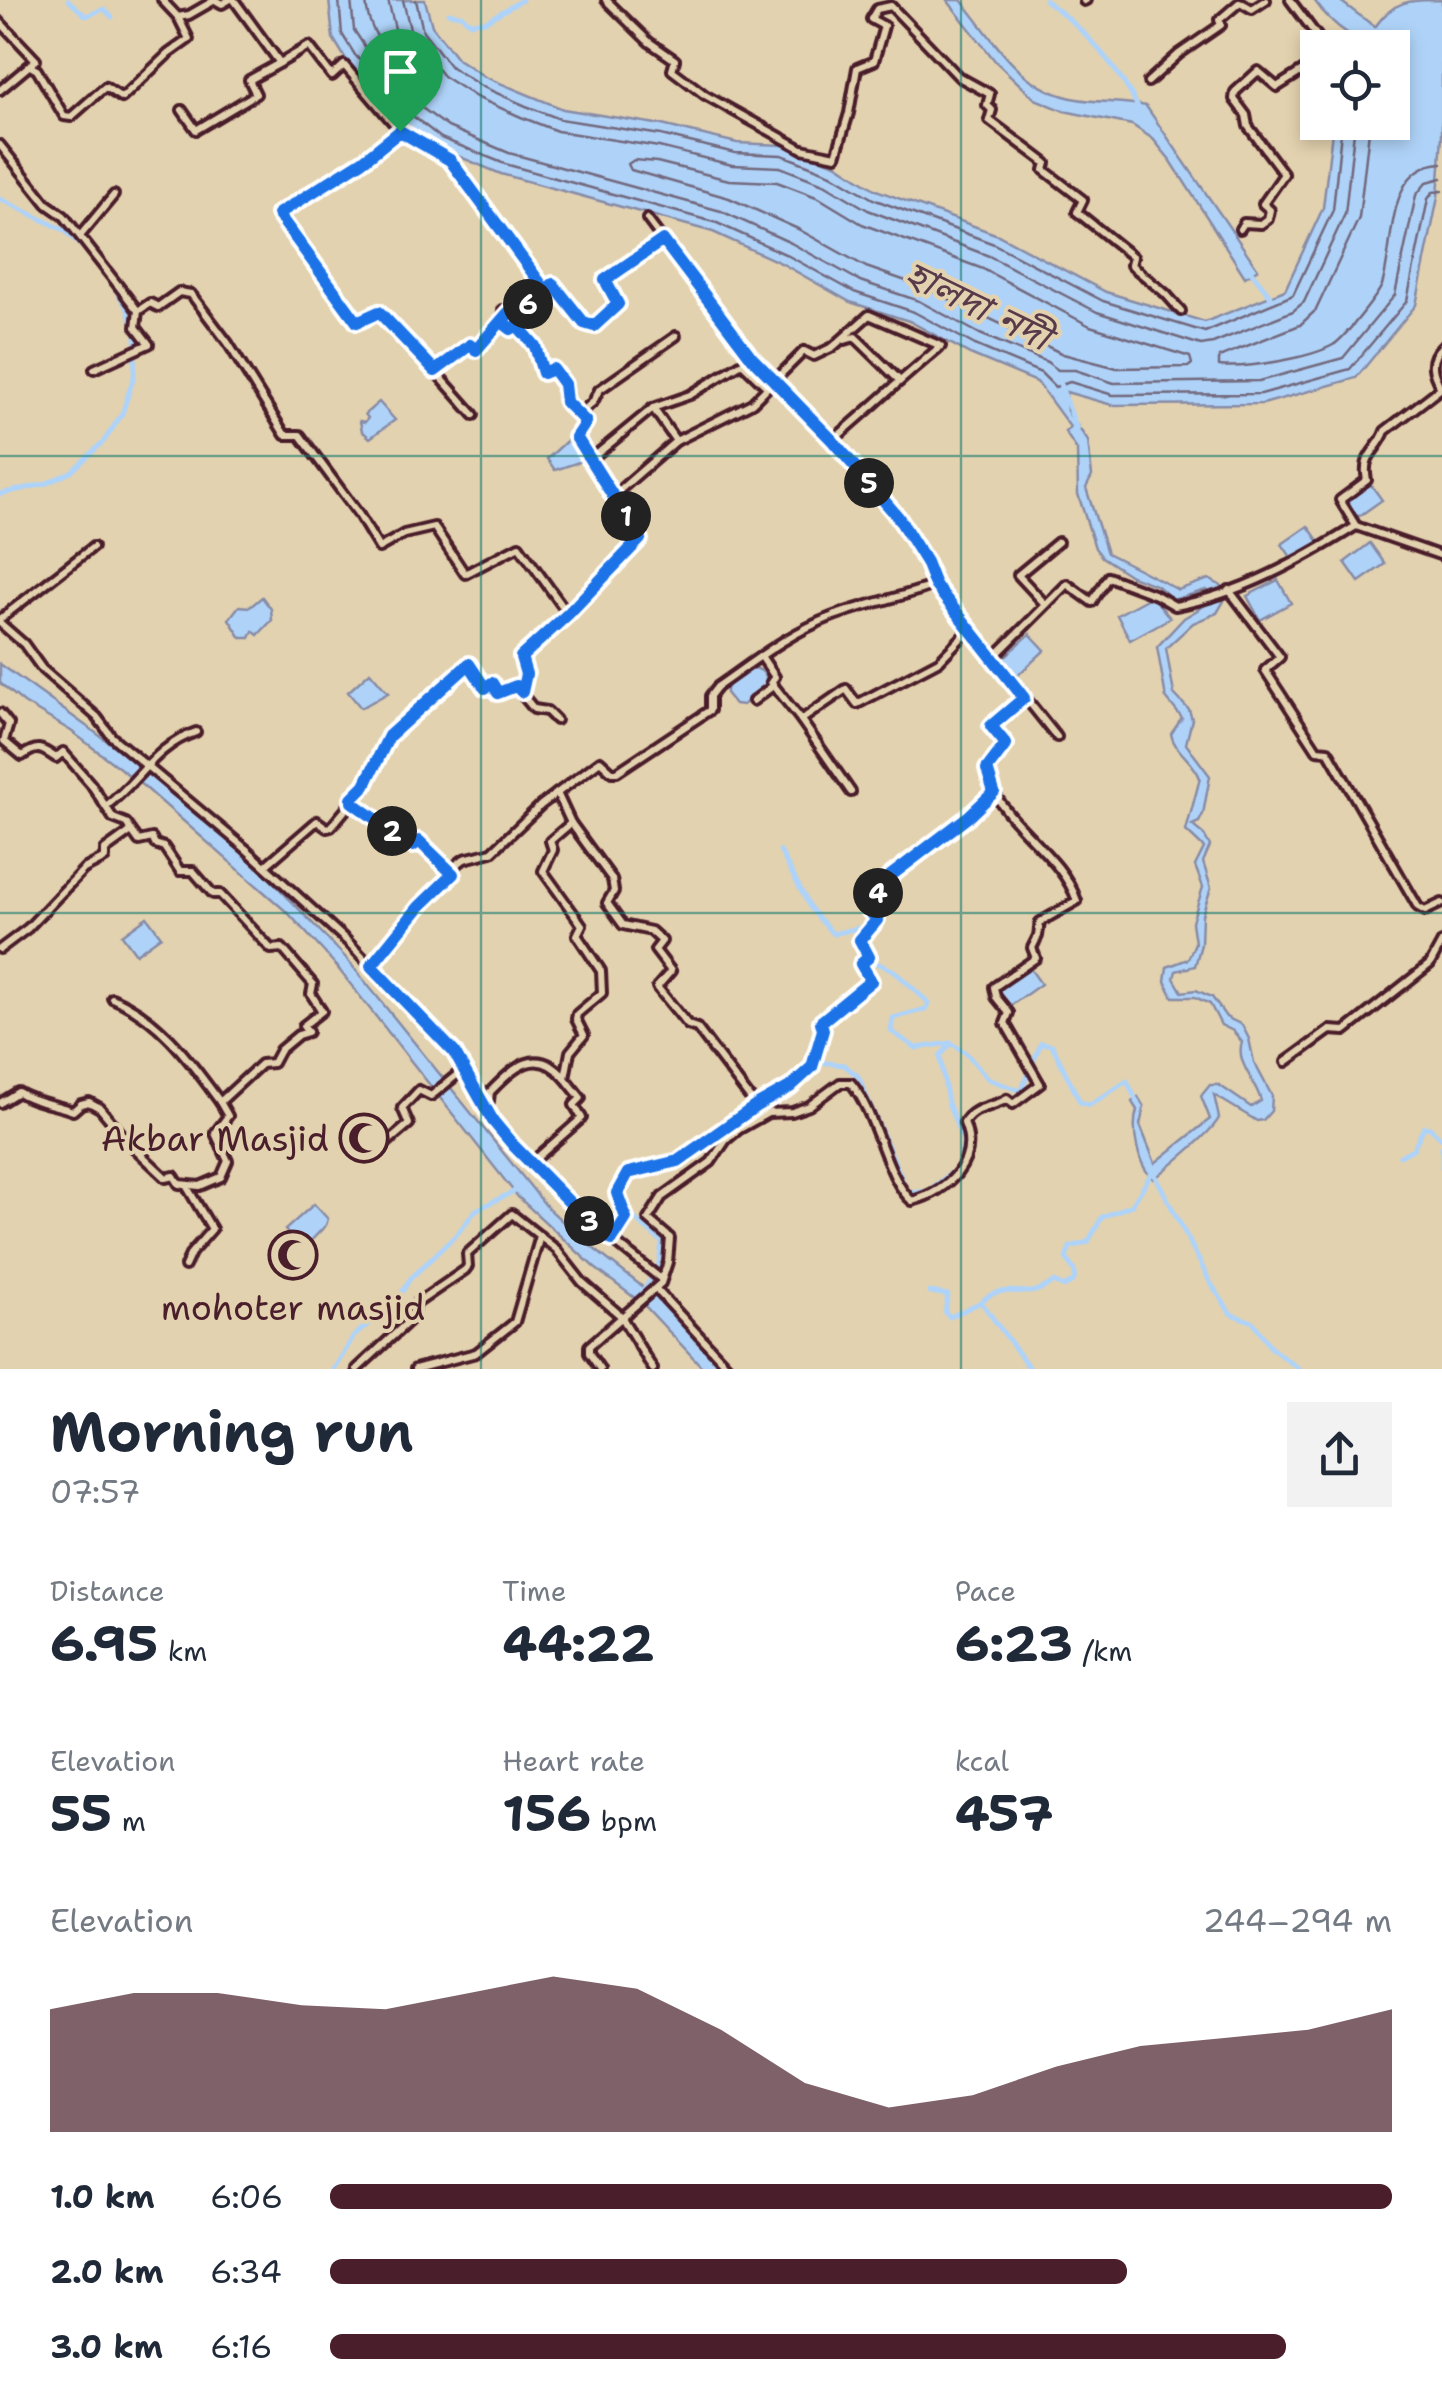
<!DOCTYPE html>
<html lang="en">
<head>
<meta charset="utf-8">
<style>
  :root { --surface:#fff; --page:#f2f2f3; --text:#1f2937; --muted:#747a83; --accent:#4a1f2b }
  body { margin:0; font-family:"Shantell Sans","Noto Sans Bengali",sans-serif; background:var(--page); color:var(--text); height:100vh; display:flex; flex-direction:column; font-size:38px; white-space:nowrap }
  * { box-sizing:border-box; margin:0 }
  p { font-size:32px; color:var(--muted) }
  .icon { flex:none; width:55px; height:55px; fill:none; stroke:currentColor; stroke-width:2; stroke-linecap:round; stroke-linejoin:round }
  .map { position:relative; height:1369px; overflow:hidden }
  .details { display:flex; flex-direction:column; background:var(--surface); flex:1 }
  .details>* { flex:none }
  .tools { position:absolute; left:1300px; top:30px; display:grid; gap:20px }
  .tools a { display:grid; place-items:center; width:110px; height:110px; border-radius:0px; background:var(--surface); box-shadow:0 5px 15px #0003; font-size:50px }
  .pin { position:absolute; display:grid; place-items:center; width:85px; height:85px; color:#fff; margin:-102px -42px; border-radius:50% 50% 50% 0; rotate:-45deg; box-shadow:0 0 10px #0007 }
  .pin .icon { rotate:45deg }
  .km { position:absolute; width:50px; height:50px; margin:-25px; border-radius:50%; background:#222; color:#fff; font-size:28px; line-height:50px; text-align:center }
  .round { display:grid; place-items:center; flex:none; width:105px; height:105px; border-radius:0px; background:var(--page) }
  .overview { display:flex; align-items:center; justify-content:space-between; height:170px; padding:0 50px }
  h1 { font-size:55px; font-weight:700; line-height:75px }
  .stats { display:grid; grid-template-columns:repeat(3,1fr); gap:15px; height:170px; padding:10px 50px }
  .stats div { display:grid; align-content:center }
  .stats b { font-size:50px; font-weight:700 }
  .stats small { font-size:28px; font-weight:400 }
  .stats p { font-size:28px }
  .chart { height:280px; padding:20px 50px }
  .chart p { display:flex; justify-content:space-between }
  .chart svg { width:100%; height:180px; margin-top:10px; fill:var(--accent); opacity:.7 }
  ul { padding:0 50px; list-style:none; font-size:32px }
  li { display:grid; grid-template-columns:160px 120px 1fr; align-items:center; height:75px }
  li i { height:25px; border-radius:12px; background:var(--accent) }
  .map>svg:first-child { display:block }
</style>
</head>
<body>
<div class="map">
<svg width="1442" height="1369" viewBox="0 0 1442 1369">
  <rect width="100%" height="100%" fill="#e3d2af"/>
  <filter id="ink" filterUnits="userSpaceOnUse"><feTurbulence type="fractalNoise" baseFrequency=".01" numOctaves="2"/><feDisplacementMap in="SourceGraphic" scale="20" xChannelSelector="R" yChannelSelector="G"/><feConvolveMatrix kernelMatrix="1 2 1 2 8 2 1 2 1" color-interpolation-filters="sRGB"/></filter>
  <g filter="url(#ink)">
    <g fill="#afd3f8" stroke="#878ba6" stroke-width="2.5">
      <path d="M329 0H425L432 26 458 59 485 77 563 109 662 125 737 143 783 145 836 164 876 190 998 235 1106 292 1205 322 1285 290 1323 208 1333 123 1392 122V48C1360 47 1332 26 1314 0H1339L1375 27C1394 0 1408 0 1442 0V135L1438 197 1416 305 1356 378 1263 404 1112 405 1066 392 1067 411 1088 441 1092 476 1086 488 1107 553C1131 565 1155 577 1178 590L1209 579 1223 587 1224 601 1217 613 1193 623 1166 648 1174 694 1189 710 1192 719 1186 744 1210 776 1203 814 1199 822 1192 825 1204 835 1210 846 1203 862 1211 888 1202 915 1201 944 1195 966 1176 971 1174 978 1182 992 1196 990 1212 997 1226 1017 1242 1025 1249 1039 1254 1062 1272 1096 1271 1111 1263 1120 1257 1121 1214 1095 1219 1118C1212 1133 1170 1166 1154 1179 1138 1168 1131 1129 1137 1110L1132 1102 1138 1097 1144 1107 1140 1125 1155 1163 1210 1119 1201 1096 1210 1085H1219L1251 1107 1261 1101C1256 1080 1235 1063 1242 1042L1233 1031 1221 1025 1210 1004 1195 997H1173L1165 981 1167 967 1188 959 1195 943 1192 922 1203 887 1195 866 1204 848 1186 831 1200 778C1194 761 1174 751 1171 734L1182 718 1166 698 1157 647 1184 618 1214 600 1206 590 1173 600 1158 586 1131 576 1102 557 1095 548 1078 494 1077 450 1065 432 1070 427 1037 382 970 354 909 321 850 302 781 263 713 232 501 174 436 147 407 125 347 61 333 38Z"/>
      <path d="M947 0H961C996 41 1018 89 1077 99 1099 103 1125 101 1146 106L1258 269 1245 277 1171 161 1153 139 1132 125 1064 111 1035 99 996 62Z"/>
      <path d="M379 402 395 420 370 438 362 431 360 421 365 422 368 418 365 414Z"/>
      <path d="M572 436 588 459 555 470 547 459Z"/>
      <path d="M1369 482 1382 500 1358 517 1345 499Z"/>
      <path d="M1308 526 1319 542 1293 560 1282 544Z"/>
      <path d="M1370 543 1385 564 1359 582 1345 562Z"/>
      <path d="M1278 580 1291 603 1260 620 1247 596Z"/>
      <path d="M1152 596 1170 618 1130 640 1117 615Z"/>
      <path d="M262 597 271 609 272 620 258 635 253 631 250 638H241L229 619 239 606 250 607Z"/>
      <path d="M1030 634 1045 650 1016 677 1001 660Z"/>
      <path d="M0 664 160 779 269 878 346 958 547 1207 579 1237 672 1310 724 1369H704L644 1305 595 1268 518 1197 333 962 289 914 147 789 71 731 24 703 0 683Z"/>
      <path d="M753 667 762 671 770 683 743 705 735 704 726 693V686Z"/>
      <path d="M370 672 388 693 361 708 348 692Z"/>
      <path d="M147 917 161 936 136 954 122 935Z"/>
      <path d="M1029 967 1041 984 1010 1006 998 990Z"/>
      <path d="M314 1204 328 1219 326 1225 302 1250 285 1230Z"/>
    </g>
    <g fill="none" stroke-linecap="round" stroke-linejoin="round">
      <g stroke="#72677d" stroke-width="2.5">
        <path d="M339 0 342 34 355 55 414 117 441 138 505 164 717 223 785 254 854 292 914 312 975 345 1041 373 1055 387 1070 382 1113 395 1261 394 1350 369 1407 301 1428 199 1433 192 1442 191"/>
        <path d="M351 0 354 30 365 47 422 108 448 127 509 153 721 211 791 243 860 281 919 301 980 334 1047 362 1058 370H1075L1114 383 1259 381 1343 358 1395 295 1416 195 1427 182 1442 178"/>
        <path d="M366 0C367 34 389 52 411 76L417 78 419 71 398 41 388 0"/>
        <path d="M403 0 412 38 443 76 476 97 521 117 557 131 659 147 732 165 780 167 826 185 868 210 989 256 1097 312 1201 345 1213 343 1293 311 1304 302 1345 214 1355 122"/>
        <path d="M416 0 423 31 451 67 481 86 526 106 560 119 661 135 735 153 782 155 831 174 873 199 994 244 1103 301 1205 332 1293 295 1333 210 1342 122"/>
        <path d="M1370 122 1359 218 1316 310 1300 325 1219 357V366C1246 369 1310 358 1333 345 1343 340 1378 295 1382 285 1395 245 1385 165 1442 163"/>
        <path d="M634 160 657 162 729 180 777 182 819 198 862 224 983 269 1090 326 1190 357 1192 364 1188 367 1117 368 1063 354 926 288 866 267 798 229 729 198 631 170 628 164Z"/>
      </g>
      <g stroke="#afd3f8" stroke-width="5">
        <path d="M68 0 86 16 104 9 112 17"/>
        <path d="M1045 0C1084 28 1119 68 1140 111"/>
        <path d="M448 13 461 15 470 23 486 21 522 0"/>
        <path d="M0 199 64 230 90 254"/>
        <path d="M1249 269 1273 299"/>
        <path d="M1060 384 1077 429"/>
        <path d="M0 494 45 484 71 472 104 441 122 414 134 376 136 334 127 308 106 274"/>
        <path d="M780 851 811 909 833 934 858 928 856 941 863 957 893 970 929 1003 926 1009 893 1018 891 1031 916 1048 951 1043 966 1053 988 1079 1021 1091 1041 1043 1052 1045 1080 1102 1090 1105 1127 1081 1137 1102"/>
        <path d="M1442 1147V1167"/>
        <path d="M702 1149 784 1097 820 1062 844 1065 858 1076 908 1193 928 1191 960 1166 963 1141 948 1103 940 1056 949 1046"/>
        <path d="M1400 1156 1413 1149 1424 1127 1430 1128 1442 1139"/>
        <path d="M643 1290 658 1269 662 1242 622 1208V1186C644 1163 662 1175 689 1157"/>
        <path d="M930 1292 948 1295 945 1312 950 1317 981 1302"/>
        <path d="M334 1369 354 1336 397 1300 410 1279 457 1234 476 1210 519 1189"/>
        <path d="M1030 1369 981 1302C996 1287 1011 1292 1030 1292 1038 1292 1047 1286 1054 1282L1064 1287 1074 1280 1075 1272 1066 1258 1070 1247 1088 1242 1102 1217 1132 1205 1153 1171 1210 1282 1231 1314 1253 1322 1271 1348 1299 1369"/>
      </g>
      <g stroke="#4a1f2b" stroke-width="14">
        <g id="minor">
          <path d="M162 0 178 17 189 15 215 0 222 4 229 0"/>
          <path d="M234 0 280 63 309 46 332 76 344 65 400 131 451 160 545 291 553 284 584 323 593 326 618 304 605 280 663 240"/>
          <path d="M606 0 649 42 675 60 672 70 705 95 802 149 836 156 849 113 857 68 874 61 884 26 871 19 877 9 891 6 959 77 990 94 987 105 992 110 989 120 1046 163 1044 170 1083 200 1077 212 1133 257 1131 265 1166 294 1181 311"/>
          <path d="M1290 0 1326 48"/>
          <path d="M1084 1 1086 0"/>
          <path d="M0 22 36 60 0 90"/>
          <path d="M30 66 37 70 64 116 71 117 105 87 122 98 168 54 189 39 178 17"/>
          <path d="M1148 82 1179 54 1221 25 1219 20 1240 2 1252 9 1266 0"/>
          <path d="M182 110 196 130 256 94 249 80 280 63"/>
          <path d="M400 131 364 160 278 214 357 322 379 312 435 371"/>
          <path d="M0 145 47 204 64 216 138 311 136 327 149 344 94 369"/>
          <path d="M647 219 751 358 832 441 898 517 926 562 935 585 1057 737"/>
          <path d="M1240 229 1244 223 1261 224 1268 219 1270 210 1263 204 1284 174 1248 126 1246 115 1234 99 1235 92 1258 71 1277 87 1318 61"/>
          <path d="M80 236 114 195"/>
          <path d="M503 310 511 311 521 298 528 304 545 291"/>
          <path d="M138 311 150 303 158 307 179 292 191 294 228 343 285 435H300L359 515 379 548 404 534 434 527 465 574 519 546 568 614"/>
          <path d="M502 322 511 329 517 325 535 346 543 373 553 369 564 384 566 402 586 422 576 437 591 459"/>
          <path d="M845 340 855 337 900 381"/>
          <path d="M653 408 690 395 742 363 766 386"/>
          <path d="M579 414 593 402 599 390 676 336"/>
          <path d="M474 415 435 371 471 345 476 350 511 311"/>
          <path d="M614 495 591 459 653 408 676 441"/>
          <path d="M1356 526 1340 500 1367 480C1361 454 1379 450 1385 431L1441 388C1432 373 1428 360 1442 346"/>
          <path d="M1229 590 1280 657 1265 670 1317 750 1328 751 1418 907 1425 911 1442 903"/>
          <path d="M1044 603 1018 575 1058 542"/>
          <path d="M0 619 93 547"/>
          <path d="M0 623 24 644 42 669 97 717 112 737 246 849 347 941 454 1052 493 1121 513 1145 589 1221 661 1279"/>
          <path d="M761 656 775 677 771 682 801 720"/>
          <path d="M992 659 1067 584 1092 602 1108 577 1156 595 1175 606C1241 594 1300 561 1356 526L1442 556"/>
          <path d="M522 692 525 674 521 657 568 614 640 539 614 495 676 441 752 403 804 351 814 356 833 347 869 315 941 346C904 377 869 409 832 441"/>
          <path d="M753 701 774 685"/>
          <path d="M0 713 9 724 4 741 22 756C38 745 41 748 56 758L63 752 91 784 113 818 126 823 139 841 152 838 155 844 164 847 180 871H193L213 894H220L271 949 282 948 313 984 311 994 322 1011 303 1026 308 1032 298 1035 280 1050 273 1063 261 1064 220 1102 228 1116 215 1133 228 1161 221 1177 200 1186 179 1184 174 1176 166 1178 130 1144 100 1108 89 1102 81 1104 73 1111C55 1104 35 1103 18 1092L0 1103"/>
          <path d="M851 792 801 720 846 689 857 704 939 661 968 631"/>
          <path d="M557 793 571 823 612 879 614 891 607 903 623 925 651 931 662 941 655 950 671 971 657 987 688 1025 697 1028 756 1106"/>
          <path d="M352 802V797L365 785 389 736 469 664 485 688 492 683 498 693 515 686 534 709 547 711 556 720"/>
          <path d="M106 806C140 781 153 747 196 732"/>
          <path d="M265 866 317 821 327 828 331 827 352 802 413 846 419 841 451 869"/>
          <path d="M0 949 28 928 84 869 105 858V850L130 832"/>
          <path d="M371 966 419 907 452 875 451 869 464 859 492 852 541 805 600 761 612 772H617L710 710V696L717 687C753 662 789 633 831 617 864 604 900 598 935 585"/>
          <path d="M112 998C160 1018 190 1061 220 1102"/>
          <path d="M1286 1062 1330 1030 1345 1031 1430 964 1442 942"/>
          <path d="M485 1107 489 1101 490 1092C513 1069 536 1044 565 1078L570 1052 584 1035 576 1019 577 1014 602 993 601 971 577 935 582 925 543 871 553 850 550 841 571 823"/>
          <path d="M382 1147 409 1124 402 1108 419 1090 431 1096 464 1069"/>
          <path d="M531 1163 582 1118 574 1105 581 1098 565 1078"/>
          <path d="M612 1240 626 1219 617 1193 628 1173 688 1156 726 1127 790 1087 813 1067 823 1031 821 1022 871 981 861 964 869 957 860 940 877 920 869 909 889 877 965 819 994 792 987 769 1005 744 991 726 1024 698"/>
          <path d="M185 1266 191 1253 212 1229 187 1187"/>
          <path d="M656 1289 730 1369"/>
          <path d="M357 1369 409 1321 417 1303 465 1270 468 1266 467 1254 512 1214 556 1249 582 1282 621 1316 653 1369"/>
          <path d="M415 1369 476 1353 515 1322 540 1236"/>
          <path d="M600 1369 589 1353V1346L661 1283 668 1262 670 1238 648 1219 662 1197 711 1162 726 1140 738 1130 768 1113 792 1112 809 1106 840 1083H851C876 1112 886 1179 912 1201 948 1191 980 1162 964 1123 973 1106 992 1108 1007 1099L1013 1104 1040 1084 1005 1023 1009 1013 996 997 994 987 1036 958 1032 948 1038 936 1040 922 1077 901C1062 857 1016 832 994 792"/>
        </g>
      </g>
      <use href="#minor" stroke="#e3d2af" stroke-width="6"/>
    </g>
  </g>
  <g fill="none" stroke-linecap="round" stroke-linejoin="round" filter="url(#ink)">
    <g stroke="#fff" stroke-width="20">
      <path id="route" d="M400 131 450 160 546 291 528 304 521 298 502 322 511 329 517 325 535 346 543 373 553 369 564 384 566 402 586 422 576 437 640 539 568 614 521 657 526 674 522 692 516 686 498 693 492 683 485 688 469 664 389 736 365 785 352 798V802L413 846 419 841 453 874 419 907 371 966 454 1052 493 1121 513 1145 578 1211 612 1240 626 1218 617 1193 628 1173 678 1161 756 1106 790 1087 812 1067 823 1030 821 1022 871 981 861 964 869 957 860 940 877 920 868 909 889 877 969 816 994 792 987 769 1006 744 991 726 1024 698 935 585 926 562 898 517 832 440 752 358 663 240 605 280 618 304 594 326 584 323 553 284 528 304 521 298 476 350 470 345 435 371 379 312 357 322 278 214 364 160 400 131"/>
    </g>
    <use href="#route" stroke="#1a73e8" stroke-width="12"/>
  </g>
  <path fill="none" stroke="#0f766e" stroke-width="2.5" stroke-opacity="0.55" d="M481 0V1369M961 0V1369M0 456H1442M0 913H1442"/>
  <defs>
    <g id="mosque-ring" transform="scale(2.5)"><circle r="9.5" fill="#e3d2af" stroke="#4a1f2b" stroke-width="1.5"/><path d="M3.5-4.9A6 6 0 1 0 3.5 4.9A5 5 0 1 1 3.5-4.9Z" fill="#4a1f2b"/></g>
  </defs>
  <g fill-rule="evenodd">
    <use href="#mosque-ring" x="364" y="1138"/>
    <use href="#mosque-ring" x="293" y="1255"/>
  </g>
  <g text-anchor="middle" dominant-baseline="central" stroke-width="8" stroke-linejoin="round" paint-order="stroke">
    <g font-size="35" fill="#4a1f2b" stroke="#e3d2af" text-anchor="end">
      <text x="329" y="1138">Akbar Masjid</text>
      <text x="293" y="1307" text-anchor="middle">mohoter masjid</text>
    </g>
    <g font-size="38" font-style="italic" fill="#593a4a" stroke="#e3d2af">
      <text transform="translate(978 305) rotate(26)">হালদা নদী</text>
    </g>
  </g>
</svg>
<div class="tools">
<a><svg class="icon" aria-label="locate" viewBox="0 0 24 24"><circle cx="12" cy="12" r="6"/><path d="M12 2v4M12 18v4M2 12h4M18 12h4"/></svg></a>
</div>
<div class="pin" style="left:400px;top:131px;background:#1e9e55"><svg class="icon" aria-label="arrive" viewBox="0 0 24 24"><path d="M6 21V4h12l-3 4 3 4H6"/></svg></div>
<b class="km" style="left:626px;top:516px">1</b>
<b class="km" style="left:392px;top:831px">2</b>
<b class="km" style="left:589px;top:1221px">3</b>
<b class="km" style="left:878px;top:893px">4</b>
<b class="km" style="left:869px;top:483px">5</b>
<b class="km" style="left:528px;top:304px">6</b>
</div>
<section class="details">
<div class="overview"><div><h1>Morning run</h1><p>07:57</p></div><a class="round"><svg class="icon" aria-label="share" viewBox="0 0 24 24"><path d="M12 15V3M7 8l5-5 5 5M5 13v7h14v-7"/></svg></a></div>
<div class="stats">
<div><p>Distance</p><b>6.95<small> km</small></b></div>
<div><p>Time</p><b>44:22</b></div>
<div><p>Pace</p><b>6:23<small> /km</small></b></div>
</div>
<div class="stats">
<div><p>Elevation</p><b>55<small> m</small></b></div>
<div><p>Heart rate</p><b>156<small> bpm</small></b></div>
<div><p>kcal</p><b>457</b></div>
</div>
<div class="chart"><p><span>Elevation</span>244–294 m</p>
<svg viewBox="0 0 160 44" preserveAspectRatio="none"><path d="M0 44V14L10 10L20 10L30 13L40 14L50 10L60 6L70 9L80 19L90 32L100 38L110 35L120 28L130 23L140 21L150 19L160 14V44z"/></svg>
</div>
<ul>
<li><b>1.0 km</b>6:06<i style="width:100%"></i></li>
<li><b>2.0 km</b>6:34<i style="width:75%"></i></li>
<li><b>3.0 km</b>6:16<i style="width:90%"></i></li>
</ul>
</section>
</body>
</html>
